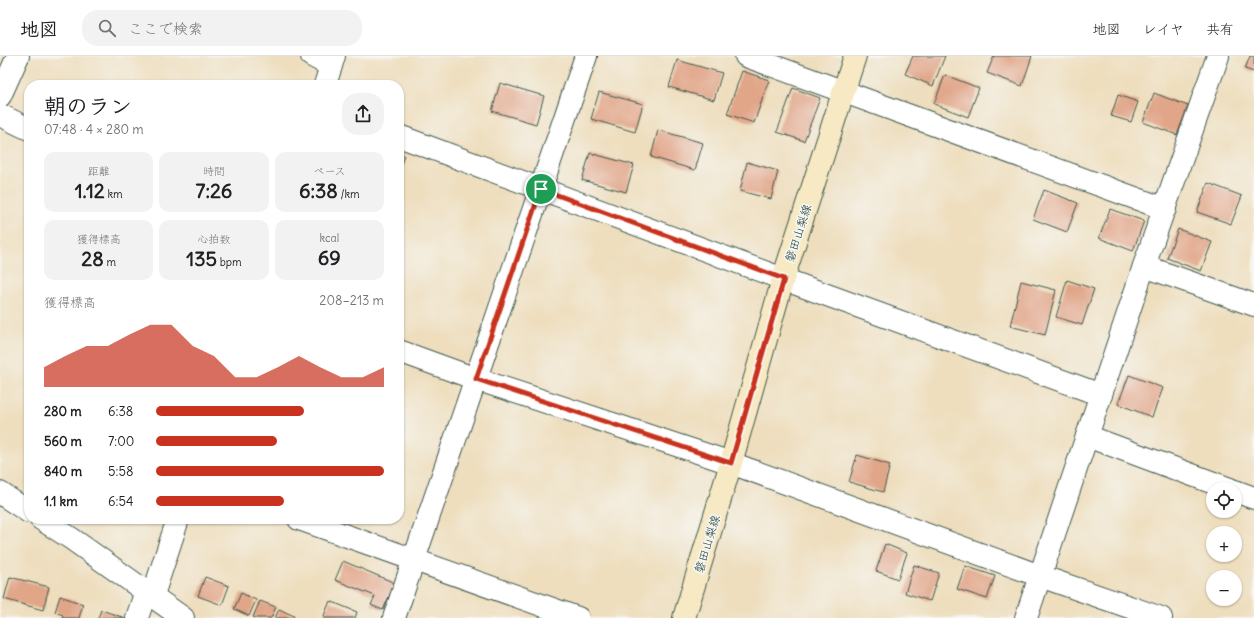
<!DOCTYPE html>
<html lang="ja">
<head>
<meta charset="utf-8">
<style>
  :root { --surface:#fff; --page:#f2f2f2; --text:#202124; --muted:#757577; --line:#e0e0e0; --accent:#c8321e }
  body { margin:0; font-family:Delius,"Klee One",sans-serif; background:var(--page); color:var(--text); height:100vh; display:flex; flex-direction:column; font-size:15px; white-space:nowrap }
  * { box-sizing:border-box; margin:0 }
  p { font-size:13px; color:var(--muted) }
  .icon { flex:none; width:22px; height:22px; fill:none; stroke:currentColor; stroke-width:2; stroke-linecap:round; stroke-linejoin:round }
  .map { position:relative; flex:1; overflow:hidden }
  .sheet { position:absolute; left:24px; top:24px; width:380px; height:444px; display:flex; flex-direction:column; background:var(--surface); border-radius:16px; box-shadow:0 1px 3px #0004 }
  .sheet>* { flex:none }
  .controls { position:absolute; left:1206px; top:426px; display:grid; gap:8px }
  .controls a { display:grid; place-items:center; width:36px; height:36px; border-radius:50%; background:var(--surface); box-shadow:0 1px 3px #0004; font-size:20px }
  .pin { position:absolute; display:grid; place-items:center; width:34px; height:34px; color:#fff; margin:-17px; border:2px solid #fff; border-radius:50%; box-shadow:0 1px 4px #0007 }
  .round { display:grid; place-items:center; flex:none; width:42px; height:42px; border-radius:16px; background:var(--page) }
  .summary { display:flex; align-items:center; justify-content:space-between; height:68px; padding:0 20px }
  h1 { font-size:22px; font-weight:700; line-height:30px }
  .metrics { display:grid; grid-template-columns:repeat(3,1fr); gap:6px; height:68px; padding:4px 20px }
  .metrics div { display:grid; align-content:center; border-radius:10px; background:var(--page); text-align:center }
  .metrics b { font-size:20px; font-weight:700 }
  .metrics small { font-size:11px; font-weight:400 }
  .metrics p { font-size:11px }
  .chart { height:112px; padding:8px 20px }
  .chart p { display:flex; justify-content:space-between }
  .chart svg { width:100%; height:72px; margin-top:4px; fill:var(--accent); opacity:.7 }
  ul { padding:0 20px; list-style:none; font-size:13px }
  li { display:grid; grid-template-columns:64px 48px 1fr; align-items:center; height:30px }
  li i { height:10px; border-radius:5px; background:var(--accent) }
  header { display:flex; align-items:center; gap:24px; box-sizing:border-box; height:56px; padding:0 20px; background:var(--surface); border-bottom:1px solid var(--line) }
  header strong { font-size:19px }
  nav { display:flex; gap:22px; margin-inline-start:auto; font-size:14px }
  .search { width:280px; height:36px; background:var(--page); display:flex; align-items:center; gap:10px; box-sizing:border-box; padding:0 14px; border-radius:16px; color:var(--muted); font-size:15px }
  .map>svg:first-child { display:block }
</style>
</head>
<body>
<header>
<strong>地図</strong>
<div class="search"><svg class="icon" aria-label="search" viewBox="0 0 24 24"><circle cx="10" cy="10" r="6"/><path d="M15 15l6 6"/></svg>ここで検索</div>
<nav><a>地図</a><a>レイヤ</a><a>共有</a></nav>
</header>
<div class="map">
<svg width="1254" height="562" viewBox="0 0 1254 562">
  <rect width="100%" height="100%" fill="#f6f6f2"/>
  <filter id="ink" filterUnits="userSpaceOnUse"><feTurbulence type="fractalNoise" baseFrequency=".025" numOctaves="2"/><feDisplacementMap in="SourceGraphic" scale="8" xChannelSelector="R" yChannelSelector="G"/><feConvolveMatrix kernelMatrix="1 2 1 2 8 2 1 2 1" color-interpolation-filters="sRGB"/></filter>
  <filter id="wash" filterUnits="userSpaceOnUse"><feTurbulence type="fractalNoise" baseFrequency=".012" numOctaves="4" result="noise"/><feDisplacementMap in="SourceGraphic" scale="16" xChannelSelector="R" yChannelSelector="G"/><feGaussianBlur stdDeviation="0.9" result="paint"/><feColorMatrix in="noise" values="0 0 0 0 0 0 0 0 0 0 0 0 0 0 0 0 0 1.4 0 .05"/><feComposite in="paint" operator="in"/></filter>
  <g filter="url(#wash)">
    <rect width="100%" height="100%" fill="#eedebe"/>
    <g id="blocks">
      <g fill="#e1a588">
        <path d="M913 0H945L933 30 905 18Z"/>
        <path d="M994 0H1032L1022 30 987 17Z"/>
        <path d="M1250 0H1254V16L1245 13Z"/>
        <path d="M677 4 722 17 714 44 669 31Z"/>
        <path d="M742 15 769 24 754 67 727 58Z"/>
        <path d="M945 19 979 32 968 61 934 48Z"/>
        <path d="M500 27 544 40 536 68 492 55Z"/>
        <path d="M793 32 820 42 804 85 777 76Z"/>
        <path d="M599 36 643 48 635 76 591 63Z"/>
        <path d="M1154 37 1188 50 1177 79 1143 66Z"/>
        <path d="M1118 39 1138 46 1131 66 1111 60Z"/>
        <path d="M658 74 703 87 695 114 651 101Z"/>
        <path d="M399 97 404 99 399 115Z"/>
        <path d="M590 97 634 109 626 136 582 124Z"/>
        <path d="M747 106 778 115 771 143 740 135Z"/>
        <path d="M1208 127 1242 140 1231 168 1197 156Z"/>
        <path d="M1044 134 1078 147 1067 176 1033 163Z"/>
        <path d="M1110 153 1144 165 1133 195 1099 182Z"/>
        <path d="M1178 173 1212 186 1201 215 1167 202Z"/>
        <path d="M1067 224 1094 233 1082 269 1056 261Z"/>
        <path d="M1021 225 1056 234 1045 279 1010 270Z"/>
        <path d="M1129 319 1163 332 1152 361 1118 348Z"/>
        <path d="M857 399 890 409 883 436 849 426Z"/>
        <path d="M885 488 907 497 898 523 876 515Z"/>
        <path d="M343 505 395 527 383 554 371 549 375 540 335 524Z"/>
        <path d="M914 509 939 517 930 545 905 537Z"/>
        <path d="M965 510 995 520 987 543 957 533Z"/>
        <path d="M10 521 49 531 43 554 4 543Z"/>
        <path d="M205 521 229 530 222 549 198 540Z"/>
        <path d="M241 537 256 544 249 560 234 553Z"/>
        <path d="M60 540 83 548 79 562H62L63 559 55 556Z"/>
        <path d="M260 545 276 551 271 562H256L253 561Z"/>
        <path d="M330 545 357 556 355 562H323Z"/>
        <path d="M279 553 294 560 293 562H275Z"/>
        <path d="M101 554 125 562H98Z"/>
      </g>
    </g>
  </g>
  <g filter="url(#ink)">
    <use href="#blocks" fill-opacity="0" stroke="#3e5549" stroke-width="1"/>
    <g fill="none" stroke-linecap="round" stroke-linejoin="round">
      <g stroke="#3e5549" stroke-width="24">
        <g id="minor">
          <path d="M312 0 331 10"/>
          <path d="M746 0 1165 153"/>
          <path d="M325 29 334 0"/>
          <path d="M0 40 18 0"/>
          <path d="M0 59 29 73"/>
          <path d="M399 80 783 223 1101 339"/>
          <path d="M1144 210 1254 249"/>
          <path d="M399 295 476 323 731 407 1040 520 1161 562"/>
          <path d="M1087 380 1230 433"/>
          <path d="M1235 435 1254 442"/>
          <path d="M299 463 578 562"/>
          <path d="M153 539 178 463"/>
          <path d="M137 562 146 535"/>
          <path d="M394 562 586 0"/>
          <path d="M1026 562 1144 210 1218 0"/>
        </g>
      </g>
      <g stroke="#3e5549" stroke-width="24">
        <g id="tertiary">
          <path d="M0 437 29 456"/>
          <path d="M41 463 72 483 183 562"/>
        </g>
      </g>
      <g stroke="#3e5549" stroke-width="24">
        <path id="secondary" d="M684 562 731 407 783 223 855 0"/>
      </g>
      <use href="#minor" stroke="#fff" stroke-width="22"/>
      <use href="#tertiary" stroke="#fff" stroke-width="22"/>
      <use href="#secondary" stroke="#f7e9c3" stroke-width="22"/>
    </g>
  </g>
  <g fill="none" stroke-linecap="round" stroke-linejoin="round" filter="url(#ink)">
    <g stroke="#fff" stroke-width="8">
      <path id="route" d="M541 133 784 223 731 407 476 323Z"/>
    </g>
    <use href="#route" stroke="#c8321e" stroke-width="5"/>
  </g>
  <g text-anchor="middle" dominant-baseline="central" stroke-width="3" stroke-linejoin="round" paint-order="stroke">
    <g font-size="12" fill="#1f3d34" stroke="#f6f6f2">
      <text transform="translate(798 177) rotate(-72)">磐田山梨線</text>
      <text transform="translate(707 488) rotate(-73)">磐田山梨線</text>
    </g>
  </g>
</svg>
<div class="controls">
<a><svg class="icon" aria-label="locate" viewBox="0 0 24 24"><circle cx="12" cy="12" r="6"/><path d="M12 2v4M12 18v4M2 12h4M18 12h4"/></svg></a>
<a>+</a>
<a>−</a>
</div>
<div class="pin" style="left:541px;top:133px;background:#1e9e55"><svg class="icon" aria-label="arrive" viewBox="0 0 24 24"><path d="M6 21V4h12l-3 4 3 4H6"/></svg></div>
<section class="sheet">
<div class="summary"><div><h1>朝のラン</h1><p>07:48 · 4 × 280 m</p></div><a class="round"><svg class="icon" aria-label="share" viewBox="0 0 24 24"><path d="M12 15V3M7 8l5-5 5 5M5 13v7h14v-7"/></svg></a></div>
<div class="metrics">
<div><p>距離</p><b>1.12<small> km</small></b></div>
<div><p>時間</p><b>7:26</b></div>
<div><p>ペース</p><b>6:38<small> /km</small></b></div>
</div>
<div class="metrics">
<div><p>獲得標高</p><b>28<small> m</small></b></div>
<div><p>心拍数</p><b>135<small> bpm</small></b></div>
<div><p>kcal</p><b>69</b></div>
</div>
<div class="chart"><p><span>獲得標高</span>208–213 m</p>
<svg viewBox="0 0 160 44" preserveAspectRatio="none"><path d="M0 44V32L10 25L20 19L30 19L40 12L50 6L60 6L70 19L80 25L90 38L100 38L110 32L120 25L130 32L140 38L150 38L160 32V44z"/></svg>
</div>
<ul>
<li><b>280 m</b>6:38<i style="width:65%"></i></li>
<li><b>560 m</b>7:00<i style="width:53%"></i></li>
<li><b>840 m</b>5:58<i style="width:100%"></i></li>
<li><b>1.1 km</b>6:54<i style="width:56%"></i></li>
</ul>
</section>
</div>
</body>
</html>
